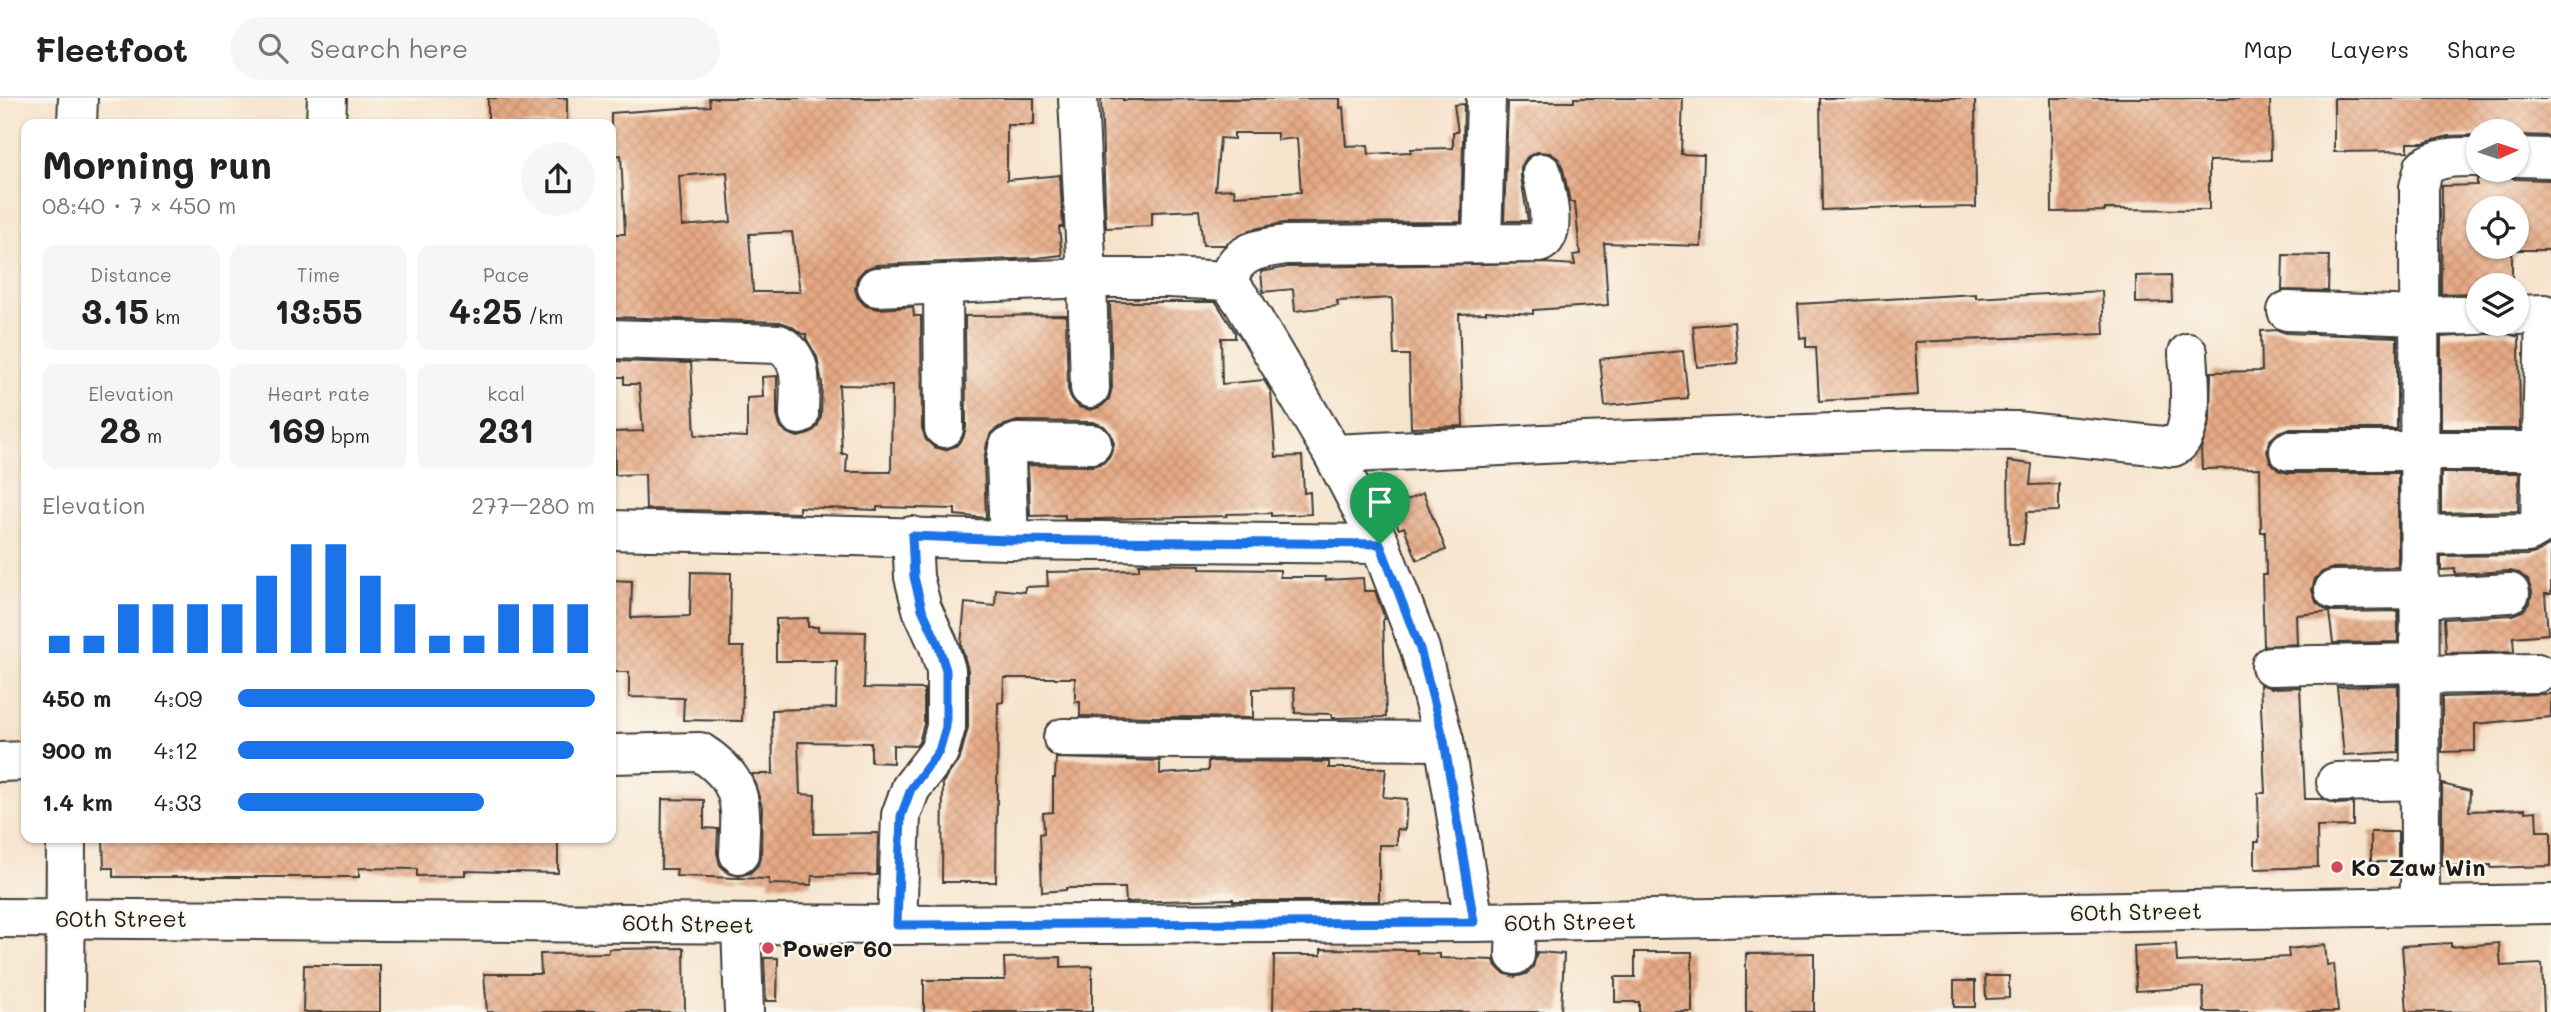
<!DOCTYPE html>
<html lang="en">
<head>
<meta charset="utf-8">
<style>
  :root { --surface:#fff; --page:#f6f6f6; --text:#222; --muted:#767676; --line:#e0e0e0; --accent:#1a73e8 }
  body { margin:0; font-family:Mali,sans-serif; background:var(--page); color:var(--text); height:100vh; display:flex; flex-direction:column; font-size:26px; white-space:nowrap }
  * { box-sizing:border-box; margin:0 }
  p { font-size:23px; color:var(--muted) }
  .icon { flex:none; width:38px; height:38px; fill:none; stroke:currentColor; stroke-width:2; stroke-linecap:round; stroke-linejoin:round }
  .map { position:relative; flex:1; overflow:hidden }
  .panel { position:absolute; left:21px; top:21px; width:595px; height:724px; display:flex; flex-direction:column; background:var(--surface); border-radius:14px; box-shadow:0 2px 5px #0004 }
  .panel>* { flex:none }
  .needle { width:46px; rotate:87deg }
  .fabs { position:absolute; left:2466px; top:21px; display:grid; gap:14px }
  .fabs a { display:grid; place-items:center; width:63px; height:63px; border-radius:50%; background:var(--surface); box-shadow:0 2px 5px #0004; font-size:35px }
  .pin { position:absolute; display:grid; place-items:center; width:60px; height:60px; color:#fff; margin:-72px -30px; border-radius:50% 50% 50% 0; rotate:-45deg; box-shadow:0 0 7px #0007 }
  .pin .icon { rotate:45deg }
  .round { display:grid; place-items:center; flex:none; width:74px; height:74px; border-radius:37px; background:var(--page) }
  .overview { display:flex; align-items:center; justify-content:space-between; height:119px; padding:0 21px }
  h1 { font-size:38px; font-weight:800; line-height:52px }
  .figures { display:grid; grid-template-columns:repeat(3,1fr); gap:10px; height:119px; padding:7px 21px }
  .figures div { display:grid; align-content:center; border-radius:14px; background:var(--page); text-align:center }
  .figures b { font-size:35px; font-weight:800 }
  .figures small { font-size:19px; font-weight:400 }
  .figures p { font-size:19px }
  .chart { height:196px; padding:14px 21px }
  .chart p { display:flex; justify-content:space-between }
  .chart svg { width:100%; height:126px; margin-top:7px; stroke:var(--accent); stroke-width:6 }
  ul { padding:0 21px; list-style:none; font-size:23px }
  li { display:grid; grid-template-columns:112px 84px 1fr; align-items:center; height:52px }
  li i { height:18px; border-radius:9px; background:var(--accent) }
  header { display:flex; align-items:center; gap:42px; box-sizing:border-box; height:98px; padding:0 35px; background:var(--surface); border-bottom:2px solid var(--line) }
  header strong { font-size:33px }
  nav { display:flex; gap:38px; margin-inline-start:auto; font-size:24px }
  .search { width:490px; height:63px; background:var(--page); display:flex; align-items:center; gap:18px; box-sizing:border-box; padding:0 24px; border-radius:38px; color:var(--muted); font-size:26px }
  .map>svg:first-child { display:block }
</style>
</head>
<body>
<header>
<strong>Fleetfoot</strong>
<div class="search"><svg class="icon" aria-label="search" viewBox="0 0 24 24"><circle cx="10" cy="10" r="6"/><path d="M15 15l6 6"/></svg>Search here</div>
<nav><a>Map</a><a>Layers</a><a>Share</a></nav>
</header>
<div class="map">
<svg width="2551" height="914" viewBox="0 0 2551 914">
  <defs>
    <pattern id="building-cross-hatch" width="8" height="8" patternUnits="userSpaceOnUse" patternTransform="scale(1.75)"><rect width="8" height="8" fill="#e5a883"/><path d="M0 0l8 8M0 8l8-8" fill="none" stroke="#c49071"/></pattern>
  </defs>
  <rect width="100%" height="100%" fill="#fbf7ec"/>
  <filter id="ink" filterUnits="userSpaceOnUse"><feTurbulence type="fractalNoise" baseFrequency=".0143" numOctaves="2"/><feDisplacementMap in="SourceGraphic" scale="14" xChannelSelector="R" yChannelSelector="G"/><feConvolveMatrix kernelMatrix="1 2 1 2 8 2 1 2 1" color-interpolation-filters="sRGB"/></filter>
  <filter id="wash" filterUnits="userSpaceOnUse"><feTurbulence type="fractalNoise" baseFrequency=".00686" numOctaves="4" result="noise"/><feDisplacementMap in="SourceGraphic" scale="28" xChannelSelector="R" yChannelSelector="G"/><feGaussianBlur stdDeviation="1.57" result="paint"/><feColorMatrix in="noise" values="0 0 0 0 0 0 0 0 0 0 0 0 0 0 0 0 0 1.4 0 .05"/><feComposite in="paint" operator="in"/></filter>
  <g filter="url(#wash)">
    <rect width="100%" height="100%" fill="#f6e3cc"/>
    <g id="blocks">
      <g fill="url(#building-cross-hatch)" fill-rule="evenodd">
        <rect x="488" y="0" width="79" height="26"/>
        <path d="M709 0H1034V27H1007V82L1060 77 1063 129H1059L1062 157 1036 160 876 167 865 171 857 180 855 191 858 200 866 208 878 211 913 209 914 218H921L922 330 926 342 934 349 945 352 956 348 963 340 966 330 965 218 1066 217 1068 291 1072 302 1079 309 1091 312 1102 308 1109 301 1112 290 1110 204H1216L1235 234V240H1221L1222 286 1264 282 1271 294 1276 359 1302 358 1304 395 1310 394 1311 416 1271 418V415L1227 416V418L1101 421H1065V417L1030 418 1028 367 1092 368 1103 365 1110 358 1114 346 1111 336 1104 328 1093 324 1017 323 999 329 991 335 987 345 984 363 986 420 955 417V411L877 409V412L799 409V415L646 411 645 376 615 377 614 334 643 333 639 286H624V279H611V263L691 265 695 337 747 339V300L763 299 762 279 777 278V317L780 328 787 335 798 339 809 336 817 329 821 318 822 285 817 259 806 240V236H802L791 228 780 224 611 219 612 136H625L621 57 611 58V15L710 8ZM727 74 731 124 682 128 679 78ZM792 134 800 194H753L749 136ZM839 287 892 288 891 374H846L847 356H842Z"/>
        <path d="M1101 0H1123V2L1340 0V10L1343 9 1346 48 1368 47 1369 56 1411 54V51L1453 50V34H1458L1454 7 1464 6 1461 124 1283 125 1250 132 1224 147H1203L1199 112 1152 114V128L1106 130ZM1234 35H1277V42L1297 40 1301 94 1235 98 1234 91 1215 92 1220 40 1234 41Z"/>
        <path d="M1574 0H1683L1681 56 1704 57 1701 148 1604 145 1608 207 1533 212V216L1486 213V215L1459 216 1463 328 1411 330 1409 257H1394L1392 200 1337 203 1338 208 1295 213 1293 191 1263 194 1261 174 1288 169 1544 165 1575 167 1573 157 1580 156 1575 104H1570L1563 71 1559 61 1550 55 1537 54 1527 59 1521 69V79L1528 123H1504L1508 4H1574Z"/>
        <path d="M1820 0H1975L1976 109 1922 110V108L1822 112Z"/>
        <path d="M2051 0H2270L2271 62 2209 63V112L2105 111V113L2052 114Z"/>
        <path d="M2334 0H2551V38L2516 37V33H2478V37L2448 38 2423 45H2408V53L2334 54Z"/>
        <path d="M2495 72 2515 81 2551 82V152H2512V187H2478V195L2441 196 2442 88 2477 87V81L2488 78ZM2478 110H2516V149H2478Z"/>
        <path d="M2283 157 2329 158 2328 193 2282 192Z"/>
        <path d="M2171 177 2172 204 2136 205V178Z"/>
        <path d="M2102 193 2104 236 1915 244 1918 297 1819 303 1816 249H1806V239L1800 240 1798 206 1976 196V200Z"/>
        <path d="M1734 224 1738 265 1697 269 1693 228Z"/>
        <path d="M2278 232 2286 235 2397 239V331H2288L2279 334 2270 342 2267 354 2270 363 2278 372 2288 375H2398V469L2333 470 2322 474 2315 481 2312 492 2316 504 2324 511 2334 514 2398 513V544L2333 545 2329 514 2296 517 2297 546 2264 548 2262 477H2266L2265 434H2261L2260 370 2202 371 2201 351 2210 323 2211 274 2262 273 2261 233Z"/>
        <path d="M2505 235 2519 239 2520 331H2441V239Z"/>
        <path d="M1683 253 1688 300 1605 308 1600 261Z"/>
        <path d="M2008 363 2032 366 2030 387 2059 386V413L2027 414 2023 446H2009Z"/>
        <path d="M2441 375H2519L2518 413 2441 415Z"/>
        <path d="M1423 395 1446 452 1417 462 1404 429 1399 431 1389 410Z"/>
        <path d="M2551 446V496H2545L2548 536 2513 539 2514 554 2446 555 2444 521 2512 517 2523 513 2530 504 2532 494 2528 482 2519 475 2509 473 2455 476V471L2441 472V458L2528 457 2539 454Z"/>
        <path d="M1139 466 1200 467V471L1280 472V479H1325V482L1363 480 1364 493H1375L1385 521H1383L1386 619 1332 620V616L1295 615 1294 590 1253 591V620L1080 618V604H1075V580H1004L1003 604 998 605 996 784H942L943 684 960 660 968 629V572L961 547 965 505 995 508 996 491 1025 494V489L1048 488 1047 474 1139 472Z"/>
        <path d="M691 474 731 475 730 549H744L742 623 683 622 684 600 629 599V574H611V482L632 483 631 520 690 518Z"/>
        <path d="M808 520V529H818V533L866 534 864 590 924 591V626L919 644 916 648 893 647V665L871 664V645L798 644 800 696 815 697 814 736 878 735 877 777 812 778 811 787 769 786V781L676 778 677 771H661L662 701 704 702V730L718 731 717 755 720 767 728 775 739 778 750 775 758 767 761 757 762 709 752 676H773L772 612 836 610 837 563H776V521Z"/>
        <path d="M2260 586 2271 590 2300 589 2305 701H2323L2336 706 2353 705V728L2317 729 2318 769 2255 771V744H2259L2258 695H2265Z"/>
        <path d="M2398 587V654L2344 657 2337 589Z"/>
        <path d="M2551 596V619L2475 626V653L2442 654V599Z"/>
        <path d="M1056 660 1160 663V676L1208 673V663L1329 664V670H1386L1383 699 1407 701 1405 732 1397 731V747H1379V803H1233V801L1126 804 1125 790H1066V792L1042 794 1040 736 1044 735 1043 715 1053 714V680H1055Z"/>
        <path d="M2442 686 2470 693 2469 713 2525 711V714L2536 713 2537 733H2551V768L2491 770V767L2442 768Z"/>
        <rect x="2371" y="734" width="27" height="30"/>
        <path d="M103 740H558V775L465 773V777L417 778V771L359 770V779H113V770H104Z"/>
        <path d="M2451 845V849L2499 845 2501 868 2542 866 2544 914H2407L2402 848Z"/>
        <path d="M2176 846 2177 864 2289 859 2288 851 2325 847 2327 867 2334 866 2338 914H2204L2203 889 2136 893 2134 848Z"/>
        <path d="M684 850 685 914H487L484 876H541L540 856 609 855V851Z"/>
        <path d="M1321 851 1417 852V855L1440 856V860L1494 862 1496 868 1503 875 1515 879 1526 876 1533 869 1537 854 1564 856 1561 914H1273L1274 857H1321Z"/>
        <path d="M1635 854H1692V914H1639V904H1615V879H1635Z"/>
        <path d="M1814 855V914H1746V856Z"/>
        <path d="M1061 859V869L1092 868V914H924V882H1005L1004 860Z"/>
        <path d="M764 860H778L777 903H766Z"/>
        <path d="M304 867H380V914H303Z"/>
        <path d="M1985 878H2009V900L1986 901Z"/>
        <rect x="1954" y="883" width="21" height="26"/>
      </g>
    </g>
  </g>
  <g filter="url(#ink)">
    <use href="#blocks" fill-opacity="0" stroke="#3d3a36" stroke-width="2"/>
    <g fill="none" stroke-linecap="round" stroke-linejoin="round">
      <g stroke="#3d3a36" stroke-width="42">
        <g id="minor">
          <path d="M1078 0 1087 180H1168L1228 183 1243 204 1333 356 1607 343 1919 332 2016 333 2173 349C2197 340 2189 276 2188 255"/>
          <path d="M77 26 78 0"/>
          <path d="M326 26 327 0"/>
          <path d="M2516 59 2551 60"/>
          <path d="M1482 144 1486 0"/>
          <path d="M1228 183C1235 153 1259 151 1286 147L1539 145C1559 136 1545 93 1542 75"/>
          <path d="M943 186 944 330"/>
          <path d="M877 189 1087 180 1090 290"/>
          <path d="M2287 213 2418 218 2478 217"/>
          <path d="M611 241 779 246C806 261 799 289 799 317"/>
          <path d="M2289 353H2543"/>
          <path d="M1333 356 1380 446"/>
          <path d="M611 432 1009 442 1380 446 1420 551 1444 643 1474 824"/>
          <path d="M2421 437 2528 435 2537 430 2540 424 2545 216 2516 217"/>
          <path d="M1009 442 1006 362 1008 349 1017 345 1092 346"/>
          <path d="M2334 492 2421 491"/>
          <path d="M2421 500 2510 495"/>
          <path d="M2271 568 2420 565"/>
          <path d="M2421 577 2537 575"/>
          <path d="M1063 640 1444 643"/>
          <path d="M611 656 700 654C746 683 741 708 739 756"/>
          <path d="M0 664 26 663"/>
          <path d="M2336 684 2421 682"/>
          <path d="M2420 808 2419 89 2424 69C2441 58 2458 59 2478 59"/>
          <path d="M0 820 897 827 1474 824 2551 806"/>
          <path d="M741 826 744 914"/>
          <path d="M897 827 901 717 911 690 939 654 946 629V572L938 546 922 511 914 479 912 438"/>
          <path d="M1515 857 1516 824"/>
          <path d="M65 914 66 740"/>
        </g>
      </g>
      <use href="#minor" stroke="#fff" stroke-width="38"/>
    </g>
  </g>
  <g fill="none" stroke-linecap="round" stroke-linejoin="round" filter="url(#ink)">
    <g stroke="#fff" stroke-width="14">
      <path id="route" d="M912 438 1009 442 1380 446 1420 551 1444 643 1474 824 897 827 901 718 911 691 939 653 946 629V572L938 546 922 511 914 479Z"/>
    </g>
    <use href="#route" stroke="#1a73e8" stroke-width="9"/>
  </g>
  <g fill="#d1495b" stroke="#fbf7ec" stroke-width="2.5">
    <circle cx="2337" cy="769" r="7"/>
    <circle cx="768" cy="850" r="7"/>
  </g>
  <g text-anchor="middle" dominant-baseline="central" stroke-width="5" stroke-linejoin="round" paint-order="stroke">
    <g font-size="23" font-weight="bold" fill="#1c1c1c" stroke="#fbf7ec" text-anchor="start">
      <text x="2351" y="769">Ko Zaw Win</text>
      <text x="782" y="850">Power 60</text>
    </g>
    <g font-size="23" fill="#1c1c1c" stroke="#fbf7ec">
      <text transform="translate(2136 813) rotate(-1)">60th Street</text>
      <text x="121" y="820">60th Street</text>
      <text transform="translate(1570 823) rotate(-1)">60th Street</text>
      <text transform="translate(688 825) rotate(1)">60th Street</text>
    </g>
  </g>
</svg>
<div class="fabs">
<a><svg class="needle" viewBox="-14 -14 28 28"><path d="M0-13l5 13h-10z" fill="#e53935"/><path d="M0 13l5-13h-10z" fill="#767676"/></svg></a>
<a><svg class="icon" aria-label="locate" viewBox="0 0 24 24"><circle cx="12" cy="12" r="6"/><path d="M12 2v4M12 18v4M2 12h4M18 12h4"/></svg></a>
<a><svg class="icon" aria-label="layers" viewBox="0 0 24 24"><path d="M12 4l9 5-9 5-9-5zM3 14l9 5 9-5"/></svg></a>
</div>
<div class="pin" style="left:1380px;top:446px;background:#1e9e55"><svg class="icon" aria-label="arrive" viewBox="0 0 24 24"><path d="M6 21V4h12l-3 4 3 4H6"/></svg></div>
<section class="panel">
<div class="overview"><div><h1>Morning run</h1><p>08:40 · 7 × 450 m</p></div><a class="round"><svg class="icon" aria-label="share" viewBox="0 0 24 24"><path d="M12 15V3M7 8l5-5 5 5M5 13v7h14v-7"/></svg></a></div>
<div class="figures">
<div><p>Distance</p><b>3.15<small> km</small></b></div>
<div><p>Time</p><b>13:55</b></div>
<div><p>Pace</p><b>4:25<small> /km</small></b></div>
</div>
<div class="figures">
<div><p>Elevation</p><b>28<small> m</small></b></div>
<div><p>Heart rate</p><b>169<small> bpm</small></b></div>
<div><p>kcal</p><b>231</b></div>
</div>
<div class="chart"><p><span>Elevation</span>277–280 m</p>
<svg viewBox="0 0 160 44" preserveAspectRatio="none"><path d="M5 44V38M15 44V38M25 44V27M35 44V27M45 44V27M55 44V27M65 44V17M75 44V6M85 44V6M95 44V17M105 44V27M115 44V38M125 44V38M135 44V27M145 44V27M155 44V27"/></svg>
</div>
<ul>
<li><b>450 m</b>4:09<i style="width:100%"></i></li>
<li><b>900 m</b>4:12<i style="width:94%"></i></li>
<li><b>1.4 km</b>4:33<i style="width:69%"></i></li>
</ul>
</section>
</div>
</body>
</html>
